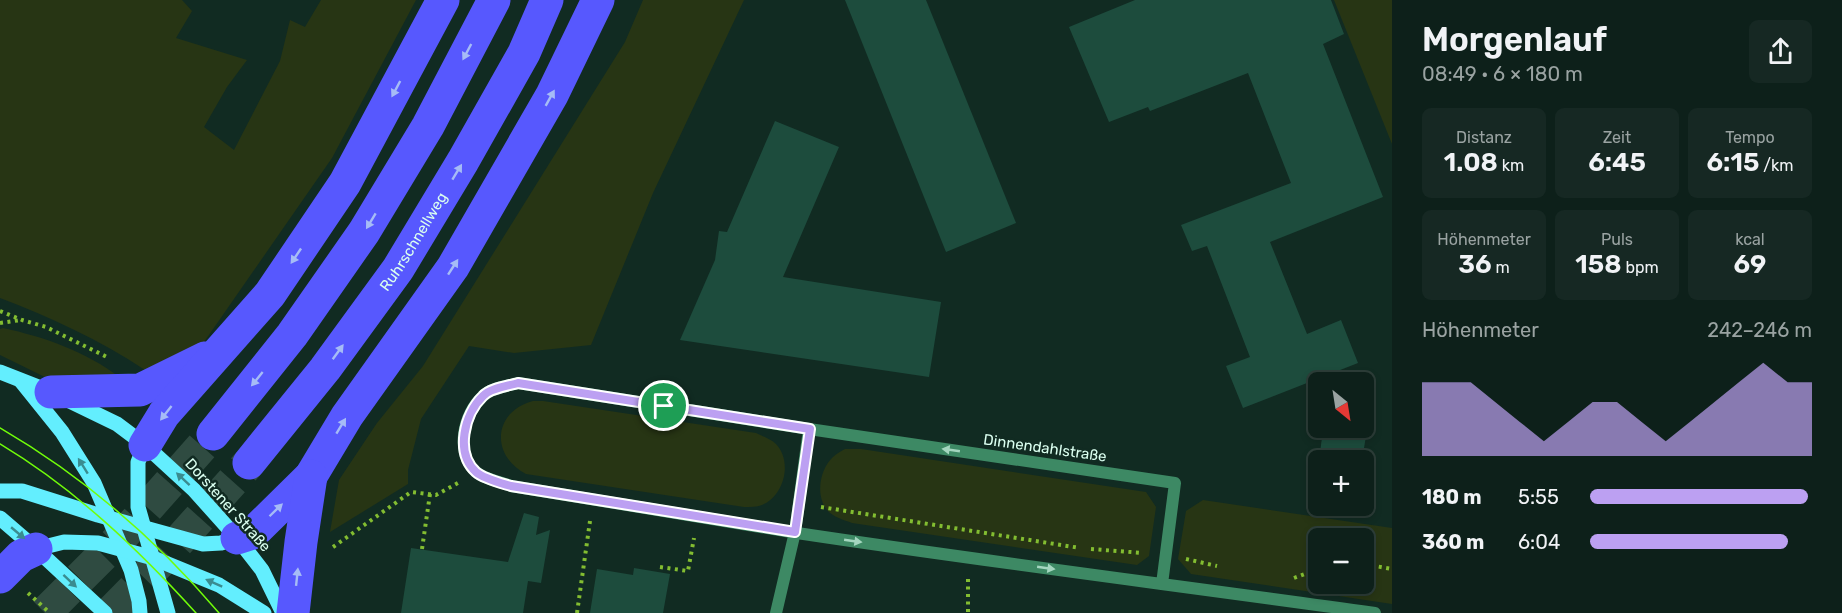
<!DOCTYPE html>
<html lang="de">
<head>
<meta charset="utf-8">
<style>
  :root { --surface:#0d201a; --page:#162823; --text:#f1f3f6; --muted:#9aa3a2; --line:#2d3e39; --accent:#bca0f2 }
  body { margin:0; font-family:Rubik,sans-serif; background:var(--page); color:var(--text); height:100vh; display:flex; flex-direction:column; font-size:22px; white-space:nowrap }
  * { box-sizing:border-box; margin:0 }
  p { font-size:20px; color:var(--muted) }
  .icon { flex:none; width:33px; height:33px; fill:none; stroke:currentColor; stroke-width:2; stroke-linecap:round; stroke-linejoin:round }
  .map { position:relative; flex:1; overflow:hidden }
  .panel { display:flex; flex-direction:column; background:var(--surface); width:450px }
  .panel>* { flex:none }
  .needle { width:39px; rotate:150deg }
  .controls { position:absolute; left:1308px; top:372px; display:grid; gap:12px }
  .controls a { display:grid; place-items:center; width:66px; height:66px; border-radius:9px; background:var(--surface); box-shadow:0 3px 9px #0003,0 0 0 2px var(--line); font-size:30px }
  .pin { position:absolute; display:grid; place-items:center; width:51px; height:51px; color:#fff; margin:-26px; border:3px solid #fff; border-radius:50%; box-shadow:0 2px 6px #0007 }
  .round { display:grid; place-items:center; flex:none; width:63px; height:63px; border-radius:9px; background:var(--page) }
  .head { display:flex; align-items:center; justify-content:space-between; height:102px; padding:0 30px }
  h1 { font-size:33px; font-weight:600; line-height:45px }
  .stats { display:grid; grid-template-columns:repeat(3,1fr); gap:9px; height:102px; padding:6px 30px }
  .stats div { display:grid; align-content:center; border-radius:9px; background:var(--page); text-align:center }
  .stats b { font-size:26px; font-weight:600 }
  .stats small { font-size:16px; font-weight:400 }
  .stats p { font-size:16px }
  .chart { height:168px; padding:12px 30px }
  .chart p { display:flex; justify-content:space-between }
  .chart svg { width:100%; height:108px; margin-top:6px; fill:var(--accent); opacity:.7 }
  ul { padding:0 30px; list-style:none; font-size:20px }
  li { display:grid; grid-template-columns:96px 72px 1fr; align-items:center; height:45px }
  li i { height:15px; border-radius:8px; background:var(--accent) }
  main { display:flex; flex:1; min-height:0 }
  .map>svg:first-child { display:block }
</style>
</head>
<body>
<main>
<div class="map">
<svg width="1392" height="613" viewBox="0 0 1392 613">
  <rect width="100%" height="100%" fill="#112b22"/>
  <g fill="#273514" fill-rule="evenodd">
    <path d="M0 0H182L192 11 176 38 247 60 227 87 204 127 234 150 280 61 290 20 305 27 321 0H416L332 158 202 345 145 370C100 340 50 317 0 298Z"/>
    <path d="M643 0H744L653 193 591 345 514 353 469 346 421 419 408 470V484L330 532 339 480 377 423 423 366 625 42Z"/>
    <path d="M1334 0H1392V144Z"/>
    <path d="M3 328C44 337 85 351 119 377L55 382 0 355V329Z"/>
    <path d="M533 401H543L756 433C762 436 771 439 776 444 793 462 784 496 762 505 757 507 750 507 744 507L526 474C491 456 492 412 533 401Z"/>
    <path d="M845 449H861L1146 492 1156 507 1149 556 1137 565 852 523C844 520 833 517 827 510 815 495 820 469 833 457 836 454 841 451 845 449Z"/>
    <path d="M1203 500 1392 528V604L1191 574 1178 559 1186 511ZM1318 538H1364V584H1318Z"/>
  </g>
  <g fill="#1d4c3d">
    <path d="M845 0H926L1016 223 946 252Z"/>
    <path d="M1135 0H1331L1344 34 1323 44 1383 197 1270 242 1307 334 1341 320 1358 363 1243 408 1226 366 1250 357 1207 246 1192 251 1181 225 1291 183 1248 73 1150 111 1148 107 1109 122 1069 27Z"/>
    <path d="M775 121 839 147 783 277 941 302 929 377 680 340 715 260 719 231 727 232Z"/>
    <path d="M1323 430 1366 436 1362 460H1319Z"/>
    <path d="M524 513 539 517 536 535 550 530 541 583 528 581 523 613H401L411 548 508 562Z"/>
    <path d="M634 568 670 574 663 613H590L597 569 633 575Z"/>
  </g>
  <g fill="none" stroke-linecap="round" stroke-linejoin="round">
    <g stroke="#2f4b41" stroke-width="33" stroke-dasharray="33 16" stroke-linecap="butt">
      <path d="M45 613 126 532 213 434"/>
      <path d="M110 613 159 563 249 463"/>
    </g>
    <g stroke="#83bd31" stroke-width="4" stroke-dasharray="3 4.5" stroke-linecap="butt">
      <path d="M0 311 22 320 46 327 109 358"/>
      <path d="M0 323 21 320"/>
      <path d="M821 507 1080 548"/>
      <path d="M333 547 411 492 436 495 458 483"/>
      <path d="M422 549 430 494"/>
      <path d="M1091 549 1143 553"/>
      <path d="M1186 559 1217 566"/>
      <path d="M1364 564 1392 569"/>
      <path d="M660 567 688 571 694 538"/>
      <path d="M1294 578 1318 569"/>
      <path d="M968 579V613"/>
      <path d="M28 593 50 613"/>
      <path d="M577 613 590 521"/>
    </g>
    <g stroke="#3d8964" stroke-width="12">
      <path d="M1162 584 1175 483 809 429 518 383C508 386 490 388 483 396 463 414 455 453 476 472 484 479 501 482 511 486 606 501 701 518 797 533 989 562 1182 586 1375 613"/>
      <path d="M776 613 795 532 809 429"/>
    </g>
    <g stroke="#63eefe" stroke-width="15">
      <path d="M0 372 51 392 117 424 145 445 194 490 237 538 262 570 283 613"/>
      <path d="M21 381 62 432 94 483 131 570 139 601 140 613"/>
      <path d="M145 445 138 462V507L168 613"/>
      <path d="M0 491H22L98 515 203 544 221 543 237 538"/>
      <path d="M0 518 36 549 105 613"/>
      <path d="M36 549 64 542 98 543 153 558 219 585 264 613"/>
    </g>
    <g stroke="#5758fe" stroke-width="33">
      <path d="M51 392 140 390 205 358"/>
      <path d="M213 434 292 335 364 232 428 126 494 0"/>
      <path d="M145 445 164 414 270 294 345 183 443 0"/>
      <path id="s1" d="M249 463 325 369 398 269 463 161 524 53 547 0"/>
      <path d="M237 538 253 533 311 476 347 416 453 267 552 95 598 0"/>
      <path d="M0 577 21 556 36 549"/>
      <path d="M293 613 301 542 311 476"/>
    </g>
    <g stroke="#71fd09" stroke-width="1.5">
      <path d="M0 428C84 477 156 539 219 613"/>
      <path d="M0 444C75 489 138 549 196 613"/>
    </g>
  </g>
  <defs><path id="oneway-solid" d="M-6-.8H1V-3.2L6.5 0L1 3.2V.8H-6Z" transform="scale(1.5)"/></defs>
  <g fill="#a6bcf6">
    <use href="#oneway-solid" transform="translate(467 52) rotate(118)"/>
    <use href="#oneway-solid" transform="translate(396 89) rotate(118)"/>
    <use href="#oneway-solid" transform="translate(550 98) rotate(-61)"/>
    <use href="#oneway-solid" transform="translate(457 172) rotate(-59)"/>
    <use href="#oneway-solid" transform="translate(371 221) rotate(121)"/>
    <use href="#oneway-solid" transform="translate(296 256) rotate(124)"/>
    <use href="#oneway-solid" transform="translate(453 267) rotate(-57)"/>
    <use href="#oneway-solid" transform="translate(338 352) rotate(-54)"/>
    <use href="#oneway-solid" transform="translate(257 379) rotate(129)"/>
    <use href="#oneway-solid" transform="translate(166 413) rotate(128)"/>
    <use href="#oneway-solid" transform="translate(341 426) rotate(-59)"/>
    <use href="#oneway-solid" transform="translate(276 510) rotate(-44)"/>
    <use href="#oneway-solid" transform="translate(297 577) rotate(-84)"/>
  </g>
  <g fill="#a4d6bf">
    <use href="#oneway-solid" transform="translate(951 450) rotate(-172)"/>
    <use href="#oneway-solid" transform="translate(853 541) rotate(8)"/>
    <use href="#oneway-solid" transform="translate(1046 568) rotate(8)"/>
  </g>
  <g fill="#3a8c90">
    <use href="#oneway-solid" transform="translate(83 466) rotate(-122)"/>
    <use href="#oneway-solid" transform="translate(183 479) rotate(-137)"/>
    <use href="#oneway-solid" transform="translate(18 533) rotate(40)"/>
    <use href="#oneway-solid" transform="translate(70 581) rotate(43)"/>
    <use href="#oneway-solid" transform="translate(214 583) rotate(-156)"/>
  </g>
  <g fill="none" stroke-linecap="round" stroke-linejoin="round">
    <g stroke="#fff" stroke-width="12">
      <path id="route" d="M518 383 810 429 795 532 511 486C501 483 484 479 476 472 455 453 464 414 483 396 490 388 508 386 518 383Z"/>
    </g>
    <use href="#route" stroke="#bca0f2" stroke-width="8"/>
  </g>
  <g text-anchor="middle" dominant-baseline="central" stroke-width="5" stroke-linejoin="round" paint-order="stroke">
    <g font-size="15" fill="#dbfff0" stroke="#112b22">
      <text stroke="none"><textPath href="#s1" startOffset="276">Ruhrschnellweg</textPath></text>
      <text transform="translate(1045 448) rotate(8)">Dinnendahlstraße</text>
      <text transform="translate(228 505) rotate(48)">Dorstener Straße</text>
    </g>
  </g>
</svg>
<div class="controls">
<a><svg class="needle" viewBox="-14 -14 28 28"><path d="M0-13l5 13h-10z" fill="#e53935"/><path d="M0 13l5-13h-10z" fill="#9aa3a2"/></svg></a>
<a>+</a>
<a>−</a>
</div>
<div class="pin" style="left:664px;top:406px;background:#1e9e55"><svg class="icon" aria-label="arrive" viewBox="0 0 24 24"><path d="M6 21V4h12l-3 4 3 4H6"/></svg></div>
</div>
<section class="panel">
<div class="head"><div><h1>Morgenlauf</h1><p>08:49 · 6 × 180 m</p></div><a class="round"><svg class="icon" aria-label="share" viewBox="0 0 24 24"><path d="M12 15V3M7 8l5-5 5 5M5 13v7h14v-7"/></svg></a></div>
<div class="stats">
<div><p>Distanz</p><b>1.08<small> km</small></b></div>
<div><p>Zeit</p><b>6:45</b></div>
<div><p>Tempo</p><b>6:15<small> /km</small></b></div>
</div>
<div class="stats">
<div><p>Höhenmeter</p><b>36<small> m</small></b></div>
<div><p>Puls</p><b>158<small> bpm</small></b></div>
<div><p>kcal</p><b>69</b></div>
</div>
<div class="chart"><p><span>Höhenmeter</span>242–246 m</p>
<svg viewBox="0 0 160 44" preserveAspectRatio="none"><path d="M0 44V14L10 14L20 14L30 22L40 30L50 38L60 30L70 22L80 22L90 30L100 38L110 30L120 22L130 14L140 6L150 14L160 14V44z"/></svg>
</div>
<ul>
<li><b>180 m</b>5:55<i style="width:98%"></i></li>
<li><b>360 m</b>6:04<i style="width:89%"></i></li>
</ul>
</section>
</main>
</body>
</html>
